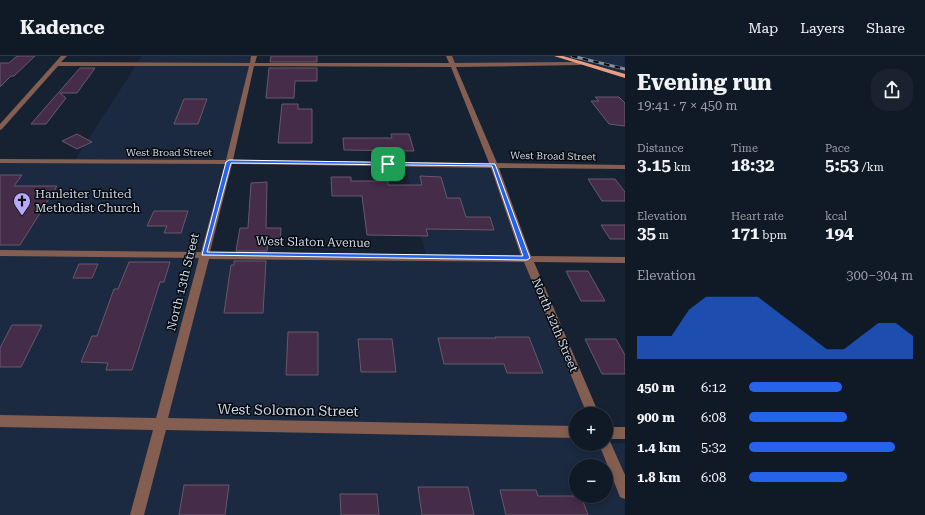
<!DOCTYPE html>
<html lang="en">
<head>
<meta charset="utf-8">
<style>
  :root { --surface:#101926; --page:#19222e; --text:#f1f3f6; --muted:#9ca0a7; --line:#303843; --accent:#2563eb }
  body { margin:0; font-family:"Roboto Serif",serif; background:var(--page); color:var(--text); height:100vh; display:flex; flex-direction:column; font-size:15px; white-space:nowrap }
  * { box-sizing:border-box; margin:0 }
  p { font-size:13px; color:var(--muted) }
  .icon { flex:none; width:22px; height:22px; fill:none; stroke:currentColor; stroke-width:2; stroke-linecap:round; stroke-linejoin:round }
  .map { position:relative; flex:1; overflow:hidden }
  .panel { display:flex; flex-direction:column; background:var(--surface); width:300px }
  .panel>* { flex:none }
  .tools { position:absolute; left:569px; top:351px; display:grid; gap:8px }
  .tools a { display:grid; place-items:center; width:44px; height:44px; border-radius:50%; background:var(--surface); box-shadow:0 2px 10px #0003,0 0 0 1px var(--line); font-size:20px }
  .pin { position:absolute; display:grid; place-items:center; width:34px; height:34px; color:#fff; margin:-17px; border-radius:8px; box-shadow:0 2px 6px #0006 }
  .round { display:grid; place-items:center; flex:none; width:42px; height:42px; border-radius:16px; background:var(--page) }
  .head { display:flex; align-items:center; justify-content:space-between; height:68px; padding:0 12px }
  h1 { font-size:22px; font-weight:700; line-height:30px }
  .figures { display:grid; grid-template-columns:repeat(3,1fr); gap:6px; height:68px; padding:4px 12px }
  .figures div { display:grid; align-content:center }
  .figures b { font-size:17px; font-weight:700 }
  .figures small { font-size:11px; font-weight:400 }
  .figures p { font-size:11px }
  .chart { height:112px; padding:8px 12px }
  .chart p { display:flex; justify-content:space-between }
  .chart svg { width:100%; height:72px; margin-top:4px; fill:var(--accent); opacity:.7 }
  ul { padding:0 12px; list-style:none; font-size:13px }
  li { display:grid; grid-template-columns:64px 48px 1fr; align-items:center; height:30px }
  li i { height:10px; border-radius:5px; background:var(--accent) }
  header { display:flex; align-items:center; gap:24px; box-sizing:border-box; height:56px; padding:0 20px; background:var(--surface); border-bottom:1px solid var(--line) }
  header strong { font-size:19px }
  nav { display:flex; gap:22px; margin-inline-start:auto; font-size:14px }
  main { display:flex; flex:1; min-height:0 }
  .map>svg:first-child { display:block }
</style>
</head>
<body>
<header>
<strong>Kadence</strong>
<nav><a>Map</a><a>Layers</a><a>Share</a></nav>
</header>
<main>
<div class="map">
<svg width="625" height="459" viewBox="0 0 625 459">
  <rect width="100%" height="100%" fill="#162132"/>
  <g fill="#1b2a40" fill-rule="evenodd">
    <path d="M142 0H252L235 76 201 200 427 204 405 108 491 110 596 358H576V388L625 387V459H0V107H73ZM576 410H606V440H576Z"/>
    <path d="M448 0H625V21L587 9H452Z"/>
  </g>
  <g fill="#452c49" stroke="#68586b">
    <path d="M17 0H35L14 20H11L0 31V7H9Z"/>
    <path d="M271 0H317V6H270Z"/>
    <path d="M80 12H95L77 37H60L66 42 46 68H31Z"/>
    <path d="M269 12H317V25H295L294 42H266Z"/>
    <path d="M595 41H619L625 47V70L609 68 591 45H599Z"/>
    <path d="M184 43H207L198 68H174Z"/>
    <path d="M282 48H298V53H312V87H278Z"/>
    <path d="M77 78 92 86 77 93 62 85Z"/>
    <path d="M391 78H409L414 95 344 94 343 82H392Z"/>
    <path d="M0 119H22L14 130H57L20 189H0Z"/>
    <path d="M420 120 441 121 447 142H460L466 161H490L494 174 426 173 428 180 367 179 362 140H332L331 121H351V125H388V129H422Z"/>
    <path d="M588 123H615L625 136V145H602Z"/>
    <path d="M267 126 266 172H281L280 187H268L267 195H236L240 172H248L251 127Z"/>
    <path d="M154 155H188L181 177H164L167 170H147Z"/>
    <path d="M601 169H625V183H610Z"/>
    <path d="M234 205H266L263 257H224L231 209H234Z"/>
    <path d="M129 206H170L164 226H160L132 314H106L108 307 81 306 92 280H97L114 233H118Z"/>
    <path d="M79 208H98L92 222H73Z"/>
    <path d="M566 215H588L605 245H581Z"/>
    <path d="M12 269H42L21 311H0V292Z"/>
    <path d="M288 276H318V319H286Z"/>
    <path d="M495 281H529L543 317H507L504 308H444L438 282H496Z"/>
    <path d="M358 283H392L396 316H361Z"/>
    <path d="M585 283H616L625 299V318H602Z"/>
    <path d="M184 429H229L225 459H179Z"/>
    <path d="M418 431H468L474 459H422Z"/>
    <path d="M500 434H536L538 440H581L588 459H506Z"/>
    <path d="M340 438H377L379 459H341Z"/>
  </g>
  <g fill="none" stroke-linecap="round" stroke-linejoin="round">
    <g fill="#845f51" fill-rule="evenodd">
      <path d="M61 0H67L61 6 250 7 251 0H257L255 7H449L446 0H452L455 7 582 6V8L580 9 456 11 497 107 625 109V113L499 112 531 200 625 201V207L534 206 599 358H587L524 206 209 203 168 362 576 370V382L166 374 144 459H130L153 374 0 371V359L156 362 199 202 0 200V194L201 196 225 108 0 107V103L226 104 249 10H58L2 73 0 74V68ZM254 10 451 11 489 107 233 104ZM232 108 491 112 521 200 210 196Z"/>
      <path d="M606 371H625V383H609L625 419V443L620 441 599 388H606Z"/>
    </g>
    <path fill="#ea9d80" fill-rule="evenodd" d="M554 0H563L625 18V22Z"/>
    <g stroke="#848e9b" stroke-width="3">
      <path id="rail" d="M572 0 625 13"/>
    </g>
    <use href="#rail" stroke="#060b12" stroke-width="2" stroke-dasharray="5.5" stroke-linecap="butt"/>
  </g>
  <path fill="#2563eb" stroke="#fff" fill-rule="evenodd" d="M229 104 495 108 530 202 527 204 202 199 226 106ZM231 107 492 110 523 200 207 196Z"/>
  <defs>
    <g id="church-pin" transform="scale(0.9)"><path d="M0 17L-7.5 6A9.5 9.5 0 1 1 7.5 6Z" fill="#b9aaf7" stroke="#060b12"/><path d="M-1.2-6h2.4v3.5h3.3v2.4h-3.3V6h-2.4V-.1h-3.3v-2.4h3.3Z" fill="#111"/></g>
  </defs>
  <g fill-rule="evenodd">
    <use href="#church-pin" x="22" y="145"/>
  </g>
  <g text-anchor="middle" dominant-baseline="central" stroke-width="3" stroke-linejoin="round" paint-order="stroke">
    <g font-size="10" fill="#d2dae5" stroke="#060b12">
      <text x="169" y="96">West Broad Street</text>
      <text transform="translate(553 100) rotate(1)">West Broad Street</text>
    </g>
    <g font-size="12" fill="#d2dae5" stroke="#060b12" text-anchor="start">
      <text x="35" y="138">Hanleiter United<tspan x="35" dy="14">Methodist Church</tspan></text>
    </g>
    <g font-size="12" fill="#d2dae5" stroke="#060b12">
      <text transform="translate(313 186) rotate(1)">West Slaton Avenue</text>
      <text transform="translate(183 226) rotate(-76)">North 13th Street</text>
      <text transform="translate(555 269) rotate(67)">North 12th Street</text>
    </g>
    <g font-size="14" fill="#d2dae5" stroke="#060b12">
      <text transform="translate(288 354) rotate(1)">West Solomon Street</text>
    </g>
  </g>
</svg>
<div class="tools">
<a>+</a>
<a>−</a>
</div>
<div class="pin" style="left:388px;top:108px;background:#1e9e55"><svg class="icon" aria-label="arrive" viewBox="0 0 24 24"><path d="M6 21V4h12l-3 4 3 4H6"/></svg></div>
</div>
<section class="panel">
<div class="head"><div><h1>Evening run</h1><p>19:41 · 7 × 450 m</p></div><a class="round"><svg class="icon" aria-label="share" viewBox="0 0 24 24"><path d="M12 15V3M7 8l5-5 5 5M5 13v7h14v-7"/></svg></a></div>
<div class="figures">
<div><p>Distance</p><b>3.15<small> km</small></b></div>
<div><p>Time</p><b>18:32</b></div>
<div><p>Pace</p><b>5:53<small> /km</small></b></div>
</div>
<div class="figures">
<div><p>Elevation</p><b>35<small> m</small></b></div>
<div><p>Heart rate</p><b>171<small> bpm</small></b></div>
<div><p>kcal</p><b>194</b></div>
</div>
<div class="chart"><p><span>Elevation</span>300–304 m</p>
<svg viewBox="0 0 160 44" preserveAspectRatio="none"><path d="M0 44V30L10 30L20 30L30 14L40 6L50 6L60 6L70 6L80 14L90 22L100 30L110 38L120 38L130 30L140 22L150 22L160 30V44z"/></svg>
</div>
<ul>
<li><b>450 m</b>6:12<i style="width:57%"></i></li>
<li><b>900 m</b>6:08<i style="width:60%"></i></li>
<li><b>1.4 km</b>5:32<i style="width:89%"></i></li>
<li><b>1.8 km</b>6:08<i style="width:60%"></i></li>
</ul>
</section>
</main>
</body>
</html>
